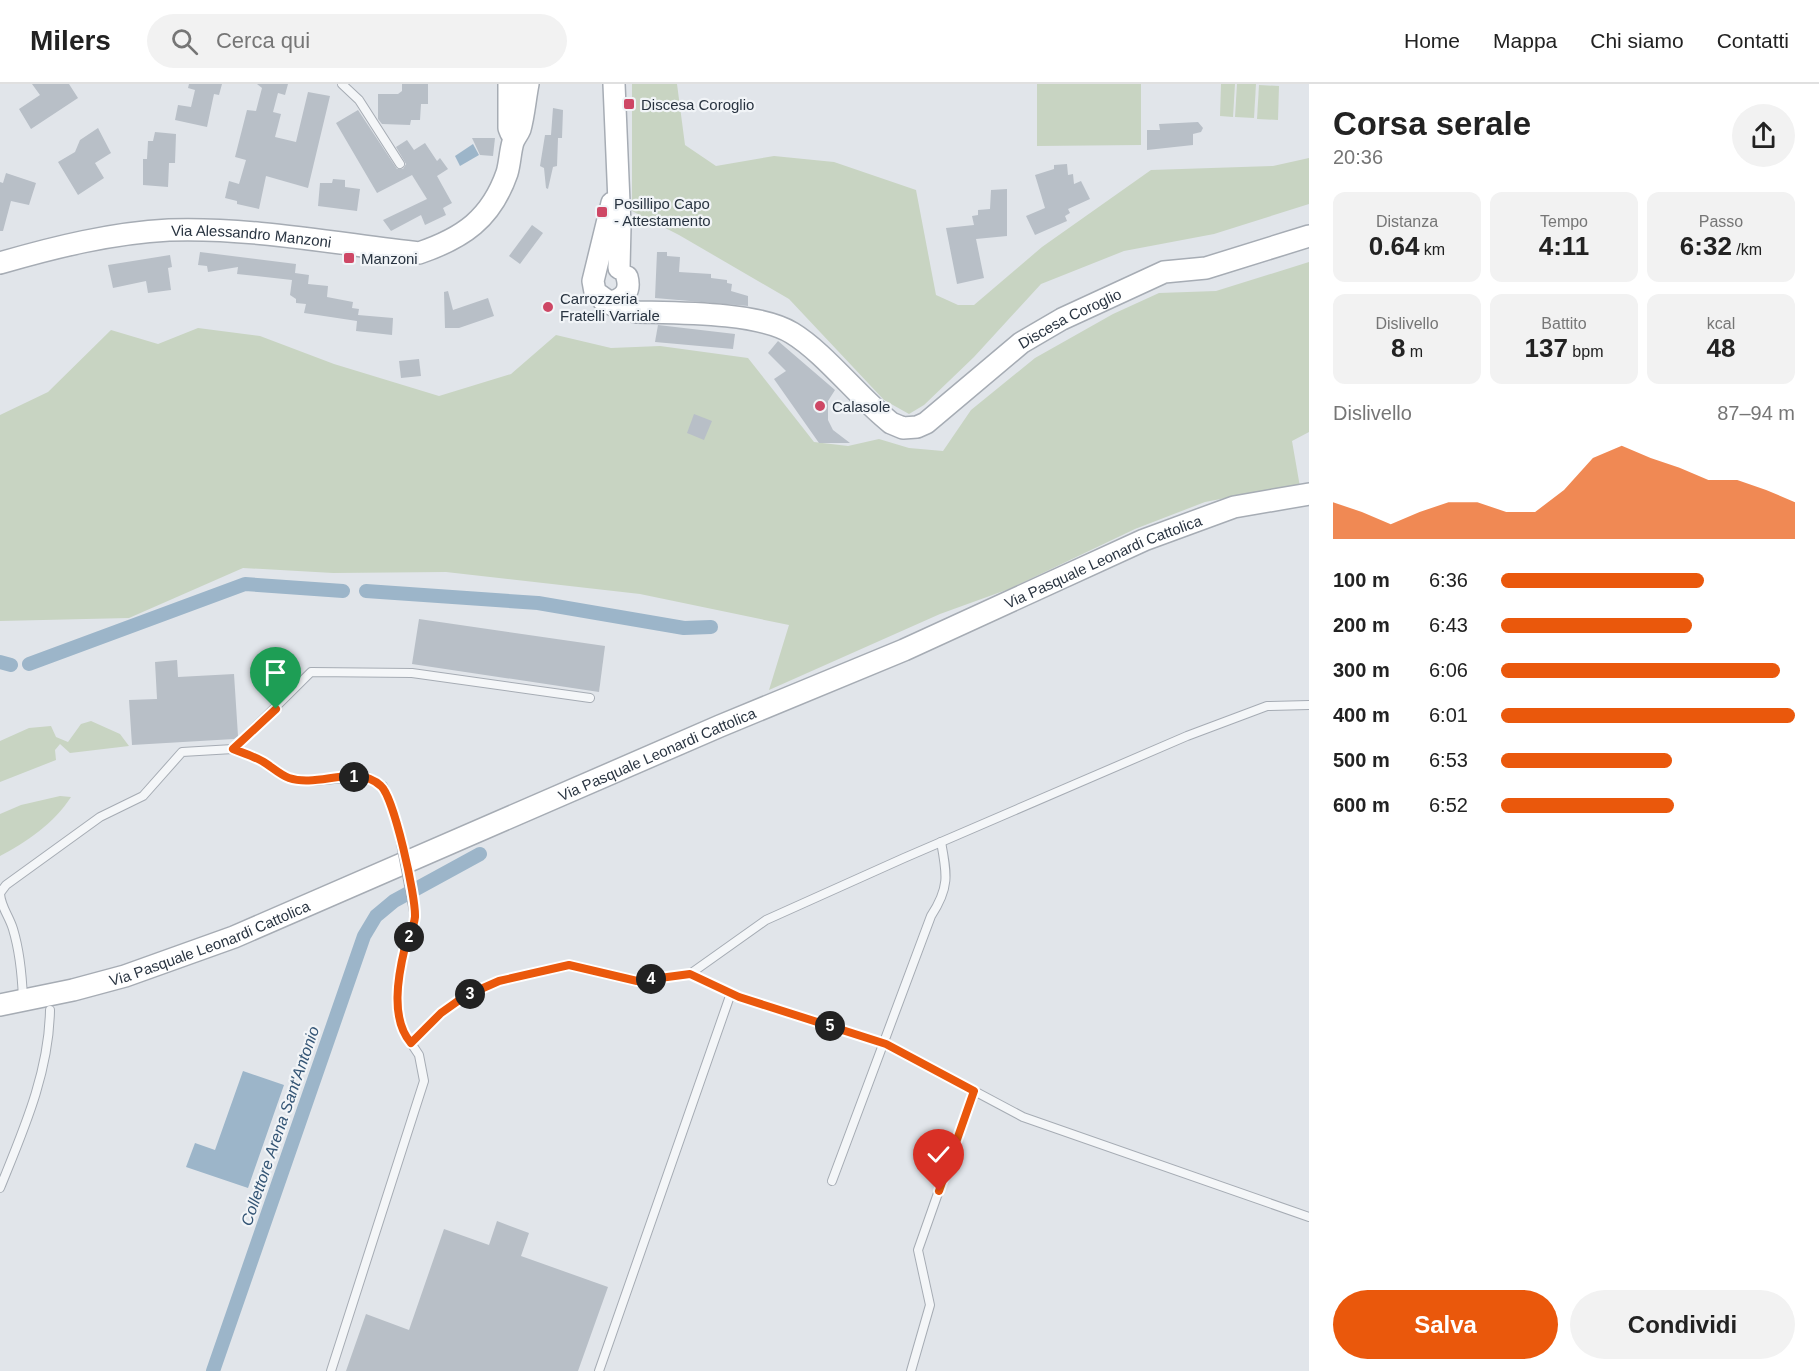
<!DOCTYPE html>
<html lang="it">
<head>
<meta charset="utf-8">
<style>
  :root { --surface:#fff; --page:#f2f2f2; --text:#222; --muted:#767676; --line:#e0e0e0; --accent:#ea580c }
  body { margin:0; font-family:Helvetica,sans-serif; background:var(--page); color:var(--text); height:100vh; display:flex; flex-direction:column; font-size:22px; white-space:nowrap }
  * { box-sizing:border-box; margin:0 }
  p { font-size:20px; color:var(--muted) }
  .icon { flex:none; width:33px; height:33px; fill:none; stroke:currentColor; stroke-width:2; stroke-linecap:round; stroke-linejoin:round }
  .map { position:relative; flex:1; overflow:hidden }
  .details { display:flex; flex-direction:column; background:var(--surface); width:510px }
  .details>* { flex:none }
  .pin { position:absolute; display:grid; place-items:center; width:51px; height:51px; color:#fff; margin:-62px -26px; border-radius:50% 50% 50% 0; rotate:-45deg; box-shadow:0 0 6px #0007 }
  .pin .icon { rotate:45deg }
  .km { position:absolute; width:30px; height:30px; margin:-15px; border-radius:50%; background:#222; color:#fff; font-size:16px; line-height:30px; text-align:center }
  .round { display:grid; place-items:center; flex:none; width:63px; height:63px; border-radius:32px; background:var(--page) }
  .summary { display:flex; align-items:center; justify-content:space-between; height:102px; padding:0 24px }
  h1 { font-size:33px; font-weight:700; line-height:45px }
  .metrics { display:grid; grid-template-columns:repeat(3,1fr); gap:9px; height:102px; padding:6px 24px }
  .metrics div { display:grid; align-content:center; border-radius:12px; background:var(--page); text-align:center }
  .metrics b { font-size:26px; font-weight:700 }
  .metrics small { font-size:16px; font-weight:400 }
  .metrics p { font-size:16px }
  .chart { height:168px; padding:12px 24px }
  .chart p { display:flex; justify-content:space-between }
  .chart svg { width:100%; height:108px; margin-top:6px; fill:var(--accent); opacity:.7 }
  .primary-button { display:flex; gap:12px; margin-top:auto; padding:12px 24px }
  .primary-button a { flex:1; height:69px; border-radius:36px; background:var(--accent); color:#fff; font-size:24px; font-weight:700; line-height:69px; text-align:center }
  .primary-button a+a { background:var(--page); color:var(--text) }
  ul { padding:0 24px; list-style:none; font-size:20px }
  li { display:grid; grid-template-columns:96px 72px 1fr; align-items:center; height:45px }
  li i { height:15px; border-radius:8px; background:var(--accent) }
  header { display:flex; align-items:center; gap:36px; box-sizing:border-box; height:84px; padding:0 30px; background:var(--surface); border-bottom:2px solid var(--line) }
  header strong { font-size:28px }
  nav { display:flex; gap:33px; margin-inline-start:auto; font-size:21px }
  .search { width:420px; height:54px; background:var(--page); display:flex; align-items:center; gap:15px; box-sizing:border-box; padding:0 21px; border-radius:33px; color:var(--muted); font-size:22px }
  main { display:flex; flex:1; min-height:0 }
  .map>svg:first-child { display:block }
</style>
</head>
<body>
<header>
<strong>Milers</strong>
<div class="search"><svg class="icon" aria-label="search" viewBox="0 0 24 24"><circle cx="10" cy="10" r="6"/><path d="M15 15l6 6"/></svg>Cerca qui</div>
<nav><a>Home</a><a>Mappa</a><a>Chi siamo</a><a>Contatti</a></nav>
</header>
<main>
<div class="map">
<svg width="1309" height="1287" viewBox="0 0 1309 1287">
  <rect width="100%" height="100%" fill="#e1e5ea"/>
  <g fill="#c8d4c2">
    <path d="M632 0H677L685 61 716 82 774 72 834 78 916 106 936 211 958 221H974L1042 163 1151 86 1273 82 1309 74V120L1214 150 1124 167 1041 200 974 273 924 321 909 330 884 316 789 215 679 151 632 127Z"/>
    <path d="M1037 0H1141V61L1037 62Z"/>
    <path d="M1221 0H1235L1233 33 1220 32Z"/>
    <path d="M1237 0H1256L1254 34 1235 33Z"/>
    <path d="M1259 1 1279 2 1278 36 1257 35Z"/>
    <path d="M1309 178V348L1292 357 1300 403 1277 404 1205 418 1135 445 1009 505 940 530 769 606 789 541 640 510 446 488 333 489 243 484 129 534 0 537V331L48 308 111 246 158 260 198 244 260 252 334 280 439 312 511 290 556 251 611 264 660 262 748 274 814 358 848 362 879 355 909 364 943 367 971 326 1035 274 1113 230 1159 209 1216 207Z"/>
    <path d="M91 637 120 650 129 662 70 669 60 660 55 666 56 676 0 698V657L29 644 51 642 56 653 68 658 81 640Z"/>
    <path d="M60 712 71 713C54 739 27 758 0 772V730L21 721Z"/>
  </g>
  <g fill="#9cb5c9">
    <path d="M473 60 479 71 460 82 455 72Z"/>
    <path d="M243 987 284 1001 248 1104 186 1083 195 1059 215 1066Z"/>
  </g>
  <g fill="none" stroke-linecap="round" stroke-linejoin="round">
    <g stroke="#9cb5c9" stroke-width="14">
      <path d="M366 507 538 519 684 544 711 543"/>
      <path d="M0 578 11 581"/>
      <path d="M29 580 245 500 343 507"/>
      <path d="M213 1287 364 852 376 832 394 817 480 770"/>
    </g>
  </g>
  <g fill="#b8bfc7">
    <path d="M32 0H69L78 14 31 45 19 25 40 11Z"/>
    <path d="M189 0H222L219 11 214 10 207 43 175 36 178 21 191 23 195 6 188 4Z"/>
    <path d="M257 0H288L285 11 278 9 273 28 281 30 275 53 296 58 308 8 330 12 308 104 266 92 259 125 237 120V117L225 114 229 97 239 100 246 76 235 73 247 26 256 27 262 4Z"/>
    <path d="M402 0H428V20H421L420 36H411L410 41 382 40 378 35V10H398L402 7Z"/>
    <path d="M553 24 563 26 562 54H558L557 82 553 83 548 105 546 104 544 84 540 82 545 51H551Z"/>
    <path d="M358 26 397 85H403L406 80 396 63 407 56 414 66 425 59 437 77 440 74 448 85 437 92 452 119 443 124 446 131 425 141 421 131 391 147 383 136 427 115 412 91 377 109 336 39Z"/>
    <path d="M1198 38 1203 44 1201 48 1193 50V61L1147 66V46H1160L1159 40Z"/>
    <path d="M98 44 111 69 95 79 104 94 78 111 58 78 75 68 80 56Z"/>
    <path d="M155 48 176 50 175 79H169L168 103 143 101V75H147L148 57H153Z"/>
    <path d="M472 54H495L493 72 480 71Z"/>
    <path d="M1067 80 1068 91 1073 90 1074 100 1081 97 1090 115 1068 125 1070 129 1065 132 1067 137 1035 151 1026 132 1045 124 1035 91 1054 85V81Z"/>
    <path d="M6 89 36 99 29 121 11 117 3 147H0V98L3 99Z"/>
    <path d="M333 95 345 96V103L360 105 357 127 318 122 320 99H332Z"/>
    <path d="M1007 105V152L976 155 984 194 957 200 946 144 974 141 972 132 978 131V126L990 125 991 106Z"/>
    <path d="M532 141 543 149 520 180 509 172Z"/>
    <path d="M200 168 296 180 295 189 309 191 308 200 328 202 327 213 353 218 352 224 359 225 358 231 393 234 392 251 356 247 357 237 304 229 306 220 296 219V215L290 211 292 196 237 190 238 183 208 188 207 182 198 181Z"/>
    <path d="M657 168H667V172L680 173 679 188 711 190V194L727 196V199L732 200 731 207 748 212V222L655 214Z"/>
    <path d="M170 171 172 183 168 184 171 206 148 209 146 197 113 204 108 181Z"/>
    <path d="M448 207 453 226 488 214 494 232 459 244H445L444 208Z"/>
    <path d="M658 241 735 250 733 265 655 258Z"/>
    <path d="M778 257 835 306 828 317V336L833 346 850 359H819L774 295 786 287 768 269Z"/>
    <path d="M419 275 421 292 401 294 399 277Z"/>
    <path d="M694 330 712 337 704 356 687 349Z"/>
    <path d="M419 535 605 562 599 608 412 580Z"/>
    <path d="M177 576 178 593 234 590 238 652 234 655 132 661 129 616 157 615 155 578Z"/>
    <path d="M497 1137 529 1149 521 1172 608 1203 578 1287H346L366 1230 409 1246 444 1145 489 1161Z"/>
  </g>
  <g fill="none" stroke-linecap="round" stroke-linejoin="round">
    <g stroke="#a6acb4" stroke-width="10">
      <g id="lane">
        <path d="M342 0 359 16 400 80"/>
        <path d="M233 665 311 588 412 589 590 614"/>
        <path d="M0 809 6 801 100 733 143 712 182 668 233 665 262 677 288 694 313 697 366 692 383 702 397 738"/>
        <path d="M0 810C1 823 9 832 13 845 20 868 22 890 23 915"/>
        <path d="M690 890 739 913 886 960 1023 1033 1309 1133"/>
        <path d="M411 959C383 927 403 869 415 833"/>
        <path d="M832 1097 931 832C950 803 947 790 941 758"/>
        <path d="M0 1104C23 1047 49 989 50 926"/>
        <path d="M331 1287 424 997 419 971 411 959 441 929 465 912 499 897 569 881 637 897 690 890 766 836 904 774 1187 652 1267 622 1309 621"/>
        <path d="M599 1287 731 909"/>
        <path d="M911 1287 930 1221 918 1166 974 1007"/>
      </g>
    </g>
    <g stroke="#a6acb4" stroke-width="24">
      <g id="secondary">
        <path d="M509 0V44L511 49"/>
        <path d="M614 0 620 142 619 184"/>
        <path d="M612 119 593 197 595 208 609 218C624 216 631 207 627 193"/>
        <path id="s1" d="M0 179C55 163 112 149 169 146 249 143 339 160 419 169 463 154 491 135 507 89 510 79 510 68 513 58 515 53 518 50 520 45 524 31 525 15 528 0"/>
        <path id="s2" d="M603 216 621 225 637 228C678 229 758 228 792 249 825 269 858 313 891 339L903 344 917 343 926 339 1021 259 1062 235 1164 188 1206 184 1309 152"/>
        <path id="s3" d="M0 921 73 906 125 892 234 853 720 642 904 566 1144 456 1234 423 1309 410"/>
      </g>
    </g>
    <use href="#lane" stroke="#f4f6f8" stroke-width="8"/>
    <use href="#secondary" stroke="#fff" stroke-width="21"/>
    <g stroke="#a6acb4" stroke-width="10" stroke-linecap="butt">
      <path id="lane-bridge" d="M397 738 415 833"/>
    </g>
    <use href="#lane-bridge" stroke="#f4f6f8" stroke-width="8"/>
  </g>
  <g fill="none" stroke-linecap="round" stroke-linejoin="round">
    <g stroke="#fff" stroke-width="12">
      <path id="route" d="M276 625 233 665C243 669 253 672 262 677 271 682 280 691 289 694 319 704 356 679 381 702 394 713 416 813 415 833 414 843 408 854 405 863 398 892 390 935 411 959L441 929 465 912 499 897 569 881 637 897 690 890 739 913 886 960 974 1007 939 1107"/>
    </g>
    <use href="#route" stroke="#ea580c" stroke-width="8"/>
  </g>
  <g fill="#ce4765" stroke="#f1f4f7" stroke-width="2">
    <rect x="623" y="14" width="12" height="12" rx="3"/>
    <rect x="596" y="122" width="12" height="12" rx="3"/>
    <rect x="343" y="168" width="12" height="12" rx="3"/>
    <circle cx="548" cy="223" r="6"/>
    <circle cx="820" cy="322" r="6"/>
  </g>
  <g text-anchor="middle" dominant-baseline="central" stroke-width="4.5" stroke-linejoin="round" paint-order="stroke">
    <g font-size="15" fill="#293441" stroke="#f1f4f7" text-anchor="start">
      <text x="641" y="20">Discesa Coroglio</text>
      <text x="614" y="119">Posillipo Capo<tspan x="614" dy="17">- Attestamento</tspan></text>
      <text x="361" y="174">Manzoni</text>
      <text x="560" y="214">Carrozzeria<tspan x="560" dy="17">Fratelli Varriale</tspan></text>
      <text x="832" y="322">Calasole</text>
    </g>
    <g font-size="15" fill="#293441" stroke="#f1f4f7">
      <text stroke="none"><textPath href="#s1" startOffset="255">Via Alessandro Manzoni</textPath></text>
      <text stroke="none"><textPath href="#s2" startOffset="544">Discesa Coroglio</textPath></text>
      <text stroke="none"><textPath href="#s3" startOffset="1191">Via Pasquale Leonardi Cattolica</textPath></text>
      <text stroke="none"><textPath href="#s3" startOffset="705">Via Pasquale Leonardi Cattolica</textPath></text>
      <text stroke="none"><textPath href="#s3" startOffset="219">Via Pasquale Leonardi Cattolica</textPath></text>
    </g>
    <g font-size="16" font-style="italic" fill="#345575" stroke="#f1f4f7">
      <text transform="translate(280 1042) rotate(-71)">Collettore Arena Sant'Antonio</text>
    </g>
  </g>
</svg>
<div class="pin" style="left:276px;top:625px;background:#1e9e55"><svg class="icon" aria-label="arrive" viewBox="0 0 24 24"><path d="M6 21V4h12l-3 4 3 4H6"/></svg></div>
<div class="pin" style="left:939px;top:1107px;background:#d93025"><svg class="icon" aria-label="check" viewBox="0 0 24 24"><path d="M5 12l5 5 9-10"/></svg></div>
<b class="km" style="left:354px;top:693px">1</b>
<b class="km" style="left:409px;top:853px">2</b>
<b class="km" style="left:470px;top:910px">3</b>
<b class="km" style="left:651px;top:895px">4</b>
<b class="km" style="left:830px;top:942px">5</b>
</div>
<section class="details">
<div class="summary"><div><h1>Corsa serale</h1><p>20:36</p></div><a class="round"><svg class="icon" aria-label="share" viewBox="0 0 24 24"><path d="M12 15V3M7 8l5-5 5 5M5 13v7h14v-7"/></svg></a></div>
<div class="metrics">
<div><p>Distanza</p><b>0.64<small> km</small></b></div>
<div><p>Tempo</p><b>4:11</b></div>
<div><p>Passo</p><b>6:32<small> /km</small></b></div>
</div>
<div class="metrics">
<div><p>Dislivello</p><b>8<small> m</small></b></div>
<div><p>Battito</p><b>137<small> bpm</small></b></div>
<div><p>kcal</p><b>48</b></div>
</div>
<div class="chart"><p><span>Dislivello</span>87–94 m</p>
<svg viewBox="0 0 160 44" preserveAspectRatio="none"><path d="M0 44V29L10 33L20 38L30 33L40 29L50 29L60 33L70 33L80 24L90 11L100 6L110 11L120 15L130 20L140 20L150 24L160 29V44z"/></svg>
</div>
<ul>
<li><b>100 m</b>6:36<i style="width:69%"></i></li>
<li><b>200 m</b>6:43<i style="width:65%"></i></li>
<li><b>300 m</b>6:06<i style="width:95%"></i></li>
<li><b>400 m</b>6:01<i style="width:100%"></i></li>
<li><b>500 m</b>6:53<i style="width:58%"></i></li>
<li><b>600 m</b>6:52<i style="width:59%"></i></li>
</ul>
<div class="primary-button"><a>Salva</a><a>Condividi</a></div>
</section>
</main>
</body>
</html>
